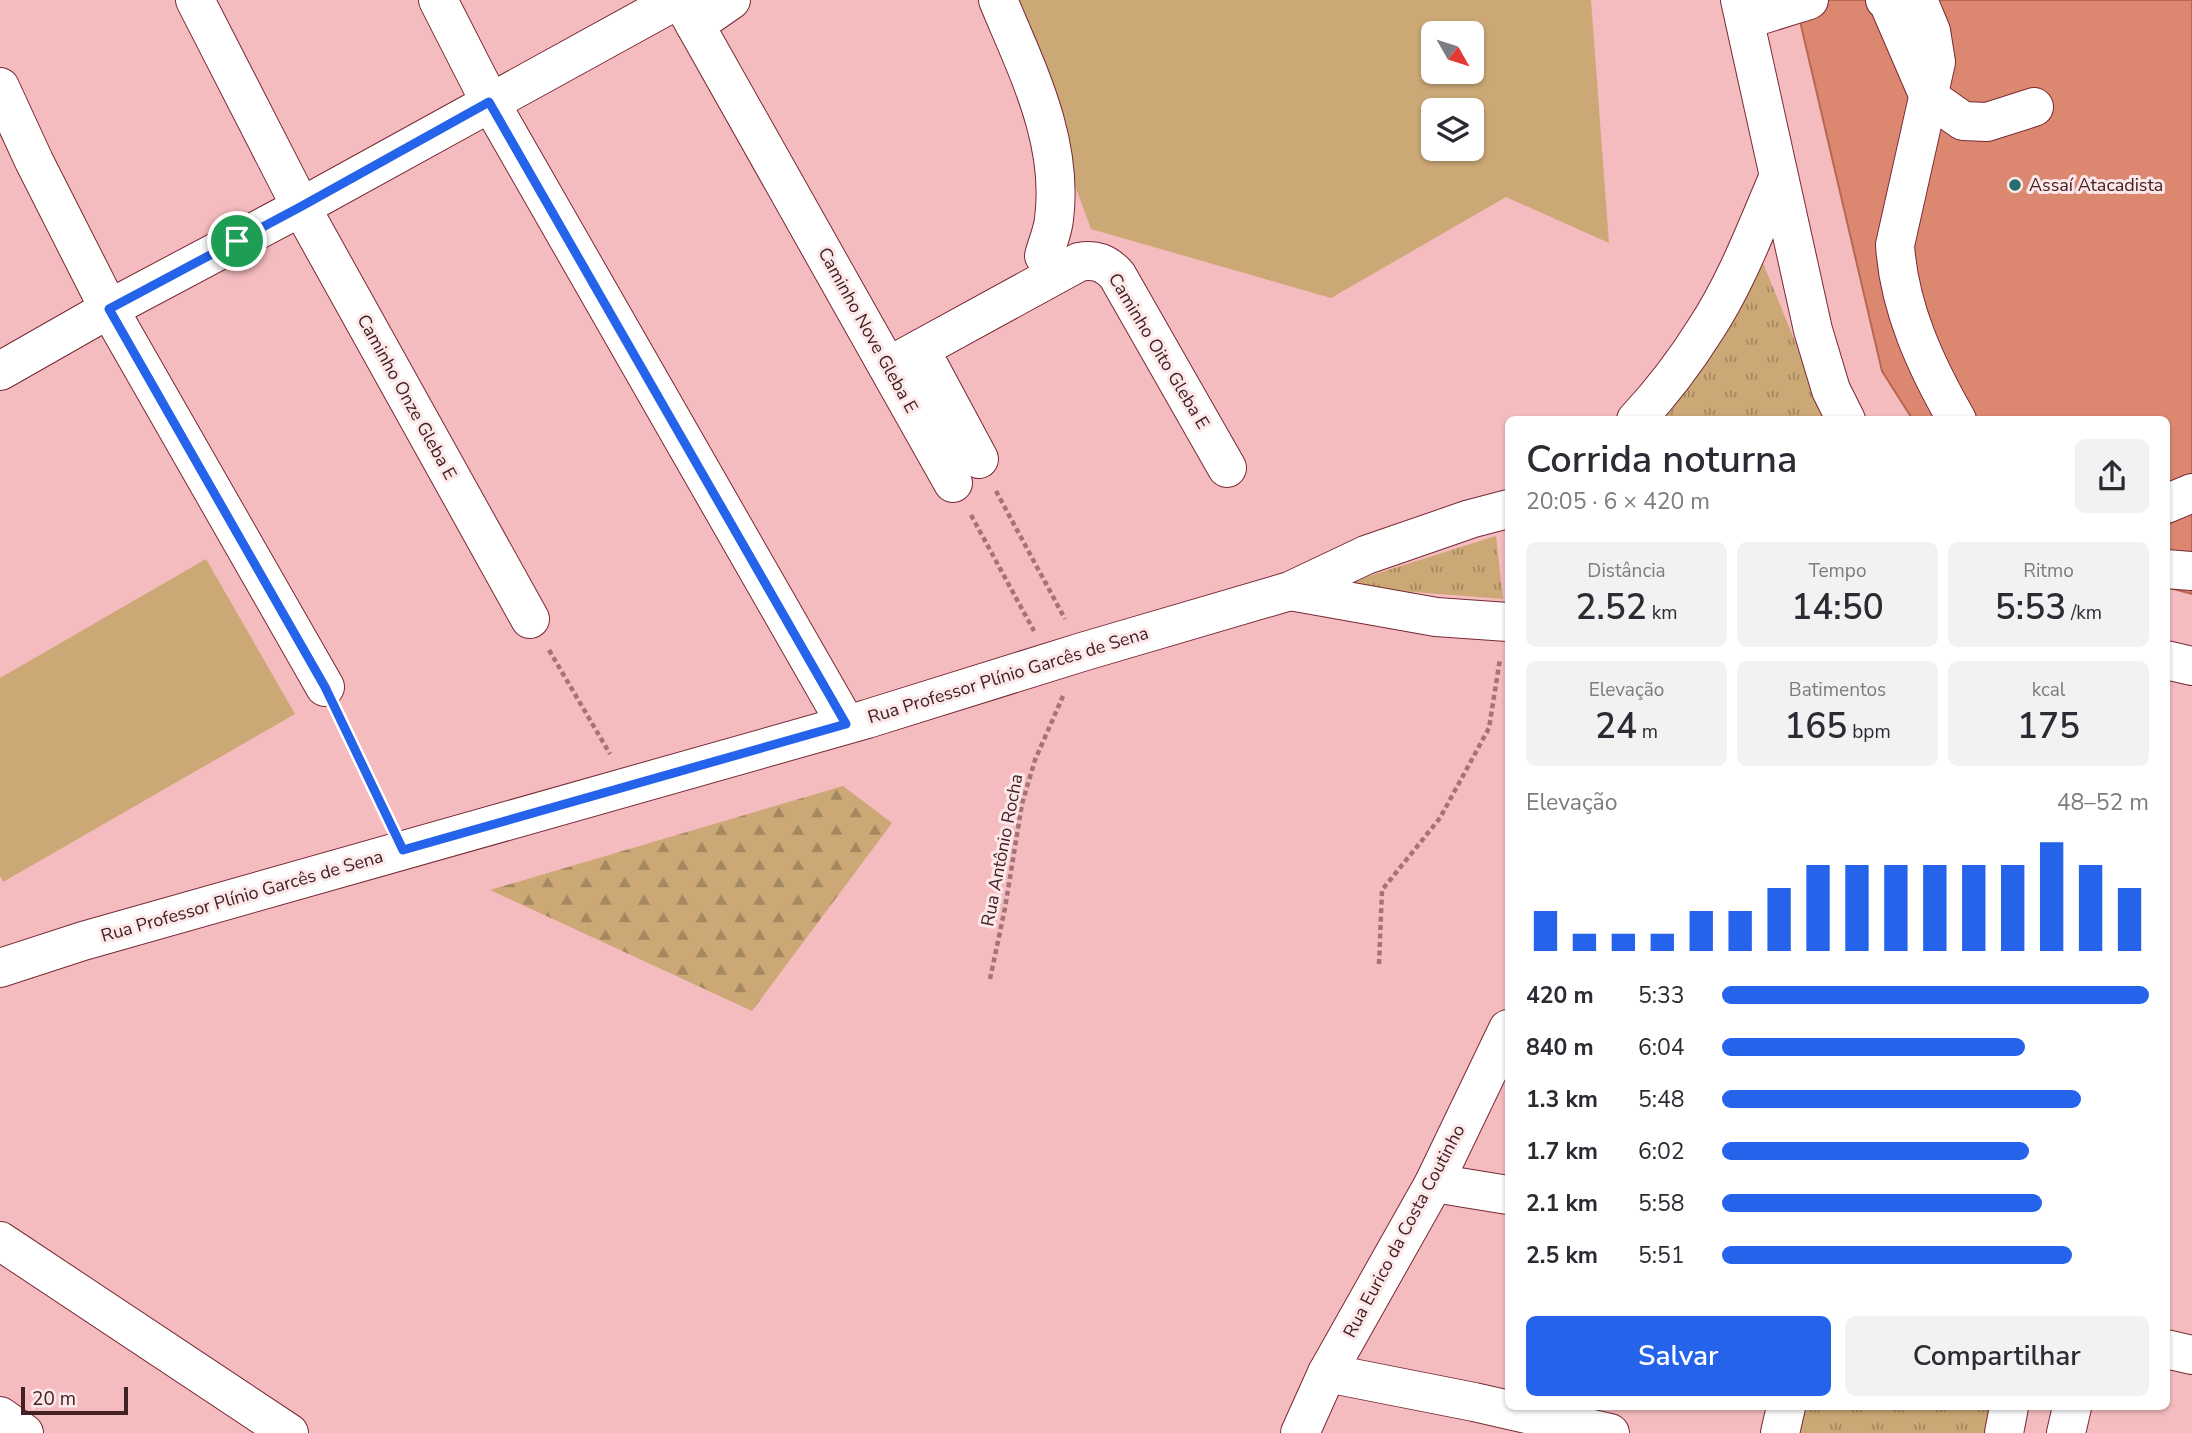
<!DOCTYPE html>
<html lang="pt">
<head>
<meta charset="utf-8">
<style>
  :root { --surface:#fff; --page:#f2f2f3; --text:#2b2b33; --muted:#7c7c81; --accent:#2563eb }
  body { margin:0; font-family:"Nunito Sans",sans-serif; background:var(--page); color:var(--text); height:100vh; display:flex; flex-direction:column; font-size:26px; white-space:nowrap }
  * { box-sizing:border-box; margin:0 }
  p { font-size:23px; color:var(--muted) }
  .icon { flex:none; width:38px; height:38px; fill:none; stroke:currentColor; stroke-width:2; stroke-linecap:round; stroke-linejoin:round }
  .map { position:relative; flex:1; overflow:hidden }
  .sheet { position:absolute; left:1505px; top:416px; width:665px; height:994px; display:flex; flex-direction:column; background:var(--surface); border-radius:10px; box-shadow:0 2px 5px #0004 }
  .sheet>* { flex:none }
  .needle { width:46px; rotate:129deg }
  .tools { position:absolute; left:1421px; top:21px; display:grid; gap:14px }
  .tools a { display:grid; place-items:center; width:63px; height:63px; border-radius:10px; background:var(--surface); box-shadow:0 2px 5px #0004; font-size:35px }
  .scale { position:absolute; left:21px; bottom:18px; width:107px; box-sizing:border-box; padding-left:7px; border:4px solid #432023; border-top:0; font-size:19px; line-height:24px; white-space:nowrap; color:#432023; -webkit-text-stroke:5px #fce8e9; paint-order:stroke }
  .pin { position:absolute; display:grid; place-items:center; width:60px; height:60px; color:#fff; margin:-30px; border:4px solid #fff; border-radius:50%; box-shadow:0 2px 7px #0007 }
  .round { display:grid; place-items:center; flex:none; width:74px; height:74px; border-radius:10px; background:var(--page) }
  .overview { display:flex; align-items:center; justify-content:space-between; height:119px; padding:0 21px }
  h1 { font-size:38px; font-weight:600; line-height:52px }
  .metrics { display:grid; grid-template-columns:repeat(3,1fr); gap:10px; height:119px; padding:7px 21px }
  .metrics div { display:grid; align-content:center; border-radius:10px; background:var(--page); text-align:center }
  .metrics b { font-size:35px; font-weight:600 }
  .metrics small { font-size:19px; font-weight:400 }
  .metrics p { font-size:19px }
  .chart { height:196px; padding:14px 21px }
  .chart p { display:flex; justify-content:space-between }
  .chart svg { width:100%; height:126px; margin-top:7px; stroke:var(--accent); stroke-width:6 }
  .cta { display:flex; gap:14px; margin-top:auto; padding:14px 21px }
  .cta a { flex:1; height:80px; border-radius:10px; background:var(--accent); color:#fff; font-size:28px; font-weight:600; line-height:80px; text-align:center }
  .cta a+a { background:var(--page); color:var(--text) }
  ul { padding:0 21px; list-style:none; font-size:23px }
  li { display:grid; grid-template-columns:112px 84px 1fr; align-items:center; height:52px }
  li i { height:18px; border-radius:9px; background:var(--accent) }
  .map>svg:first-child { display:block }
</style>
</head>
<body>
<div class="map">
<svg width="2192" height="1433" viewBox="0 0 2192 1433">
  <defs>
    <pattern id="forest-firs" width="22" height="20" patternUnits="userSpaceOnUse" patternTransform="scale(1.75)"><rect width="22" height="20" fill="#cba876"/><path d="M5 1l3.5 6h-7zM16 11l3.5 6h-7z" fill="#a68860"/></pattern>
    <pattern id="park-tufts" width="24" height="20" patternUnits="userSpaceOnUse" patternTransform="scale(1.75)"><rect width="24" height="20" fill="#cba876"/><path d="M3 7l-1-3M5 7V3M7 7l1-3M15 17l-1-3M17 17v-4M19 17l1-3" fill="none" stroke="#a68860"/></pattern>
  </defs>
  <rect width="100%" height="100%" fill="#f5bcbf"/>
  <g fill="#cba876" fill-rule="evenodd">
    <path d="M1006 0H1591L1609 243 1506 197 1331 298 1091 229ZM1433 33H1472V72H1433ZM1433 110H1472V149H1433Z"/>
    <path d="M206 559 295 714 3 882 0 876V678Z"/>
  </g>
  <path fill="url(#forest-firs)" d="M843 786 892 823 752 1011 490 890Z"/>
  <g fill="url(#park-tufts)">
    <path d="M1761 258 1827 420H1658Z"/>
    <path d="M1496 536 1503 599 1337 586Z"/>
    <path d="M1790 1407H2009L2003 1433H1784Z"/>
  </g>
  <path fill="#dc8871" stroke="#b86752" stroke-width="2" d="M1795 0H2192V594L2166 587V420H1913L1882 371Z"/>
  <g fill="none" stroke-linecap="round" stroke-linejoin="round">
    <g stroke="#782934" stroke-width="40">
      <g id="minor">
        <path d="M195 0 301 207 530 619"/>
        <path d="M438 0 490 102 846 724"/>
        <path d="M681 0 953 483"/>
        <path d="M998 0C1027 70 1064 141 1054 219 1053 231 1047 244 1044 256"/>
        <path d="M1885 0 1888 2 1929 97 1963 121 1987 122 2034 107"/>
        <path d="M1918 0 1931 31 1936 62 1895 245C1899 308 1926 366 1957 420"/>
        <path d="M1745 20 1809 0"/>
        <path d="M695 25 731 0"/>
        <path d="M0 87 34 161 109 309 325 687"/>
        <path d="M920 349 979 459"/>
        <path d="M889 366 1079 262C1096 259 1106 263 1117 275L1227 468"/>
        <path d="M0 371 109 309 301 207 677 0"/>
        <path d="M2166 504 2192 493"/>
        <path d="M2166 569 2192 571"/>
        <path d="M1434 1183 1508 1195"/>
        <path d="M0 1241 289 1433"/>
        <path d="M2166 1349 2192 1355"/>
        <path d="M1327 1373 1474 1402 1610 1433"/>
        <path d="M0 1416 24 1433"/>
        <path d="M1300 1433 1327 1373 1434 1183 1508 1029"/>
        <path d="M1780 1433 1786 1407"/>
        <path d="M2004 1433 2009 1407"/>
        <path d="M2066 1433 2072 1407"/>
      </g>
    </g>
    <g stroke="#782934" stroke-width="40">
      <g id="major">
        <path d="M1740 0 1813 330 1831 390 1846 420"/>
        <path d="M1636 420C1662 392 1685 362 1705 330 1736 283 1756 229 1778 178"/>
        <path d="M1290 591 1436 617 1508 622"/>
        <path d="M2166 660 2192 666"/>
        <path d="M0 968 83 941 867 719 1082 652 1290 591 1366 555 1470 519 1508 509"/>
      </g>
    </g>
    <g stroke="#a37477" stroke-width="4.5" stroke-dasharray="5 3.5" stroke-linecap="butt">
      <path d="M996 491 1065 619"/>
      <path d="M971 515 1034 631"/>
      <path d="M549 650 610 754"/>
      <path d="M340 719 388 819"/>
      <path d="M1379 964 1382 890 1440 818 1489 728 1500 659"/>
      <path d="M990 979 1005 908 1022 804 1035 760 1063 696"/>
    </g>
    <use href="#minor" stroke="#fff" stroke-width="38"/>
    <use href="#major" stroke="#fff" stroke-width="38"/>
  </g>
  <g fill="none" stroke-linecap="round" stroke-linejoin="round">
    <g stroke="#fff" stroke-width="14">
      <path id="route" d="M489 102 846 724 403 850 325 687 109 309 302 206Z"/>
    </g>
    <use href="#route" stroke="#2563eb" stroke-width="9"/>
  </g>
  <circle fill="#236e6f" stroke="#fce8e9" stroke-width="2.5" cx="2015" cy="185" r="7"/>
  <g text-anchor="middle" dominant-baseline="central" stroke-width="6" stroke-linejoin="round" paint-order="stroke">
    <g font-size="18" fill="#432023" stroke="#fce8e9" text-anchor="start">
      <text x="2029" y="185">Assaí Atacadista</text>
    </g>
    <g font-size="18" fill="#432023" stroke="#fce8e9">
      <text transform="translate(868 330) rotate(61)">Caminho Nove Gleba E</text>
      <text transform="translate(1159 351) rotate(59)">Caminho Oito Gleba E</text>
      <text transform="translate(407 397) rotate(61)">Caminho Onze Gleba E</text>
      <text transform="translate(1008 675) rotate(-17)">Rua Professor Plínio Garcês de Sena</text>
      <text transform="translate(1002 850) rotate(-79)">Rua Antônio Rocha</text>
      <text transform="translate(242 896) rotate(-16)">Rua Professor Plínio Garcês de Sena</text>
      <text transform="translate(1404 1231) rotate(-62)">Rua Eurico da Costa Coutinho</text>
    </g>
  </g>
</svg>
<div class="tools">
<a><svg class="needle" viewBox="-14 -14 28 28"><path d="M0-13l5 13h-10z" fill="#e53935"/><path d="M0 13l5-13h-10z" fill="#7c7c81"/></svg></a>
<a><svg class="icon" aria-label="layers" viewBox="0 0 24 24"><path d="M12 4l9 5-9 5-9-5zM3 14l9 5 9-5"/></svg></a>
</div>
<div class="scale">20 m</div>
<div class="pin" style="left:237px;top:241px;background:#1e9e55"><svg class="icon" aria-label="arrive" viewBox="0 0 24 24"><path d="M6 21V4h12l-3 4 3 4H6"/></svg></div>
<section class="sheet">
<div class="overview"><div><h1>Corrida noturna</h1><p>20:05 · 6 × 420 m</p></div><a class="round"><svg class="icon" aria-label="share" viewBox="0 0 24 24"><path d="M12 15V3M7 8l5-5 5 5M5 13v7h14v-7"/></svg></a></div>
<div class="metrics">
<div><p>Distância</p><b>2.52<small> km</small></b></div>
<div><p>Tempo</p><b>14:50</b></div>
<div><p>Ritmo</p><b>5:53<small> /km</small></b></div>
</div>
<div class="metrics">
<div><p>Elevação</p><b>24<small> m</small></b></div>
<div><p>Batimentos</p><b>165<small> bpm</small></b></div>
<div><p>kcal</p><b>175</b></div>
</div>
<div class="chart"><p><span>Elevação</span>48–52 m</p>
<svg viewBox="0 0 160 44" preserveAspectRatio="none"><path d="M5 44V30M15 44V38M25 44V38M35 44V38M45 44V30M55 44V30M65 44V22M75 44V14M85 44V14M95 44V14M105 44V14M115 44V14M125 44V14M135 44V6M145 44V14M155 44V22"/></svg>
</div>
<ul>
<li><b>420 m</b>5:33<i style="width:100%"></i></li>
<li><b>840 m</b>6:04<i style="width:71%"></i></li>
<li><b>1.3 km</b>5:48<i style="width:84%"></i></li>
<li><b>1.7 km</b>6:02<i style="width:72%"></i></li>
<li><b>2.1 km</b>5:58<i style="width:75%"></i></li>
<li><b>2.5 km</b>5:51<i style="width:82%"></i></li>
</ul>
<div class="cta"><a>Salvar</a><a>Compartilhar</a></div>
</section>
</div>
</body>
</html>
